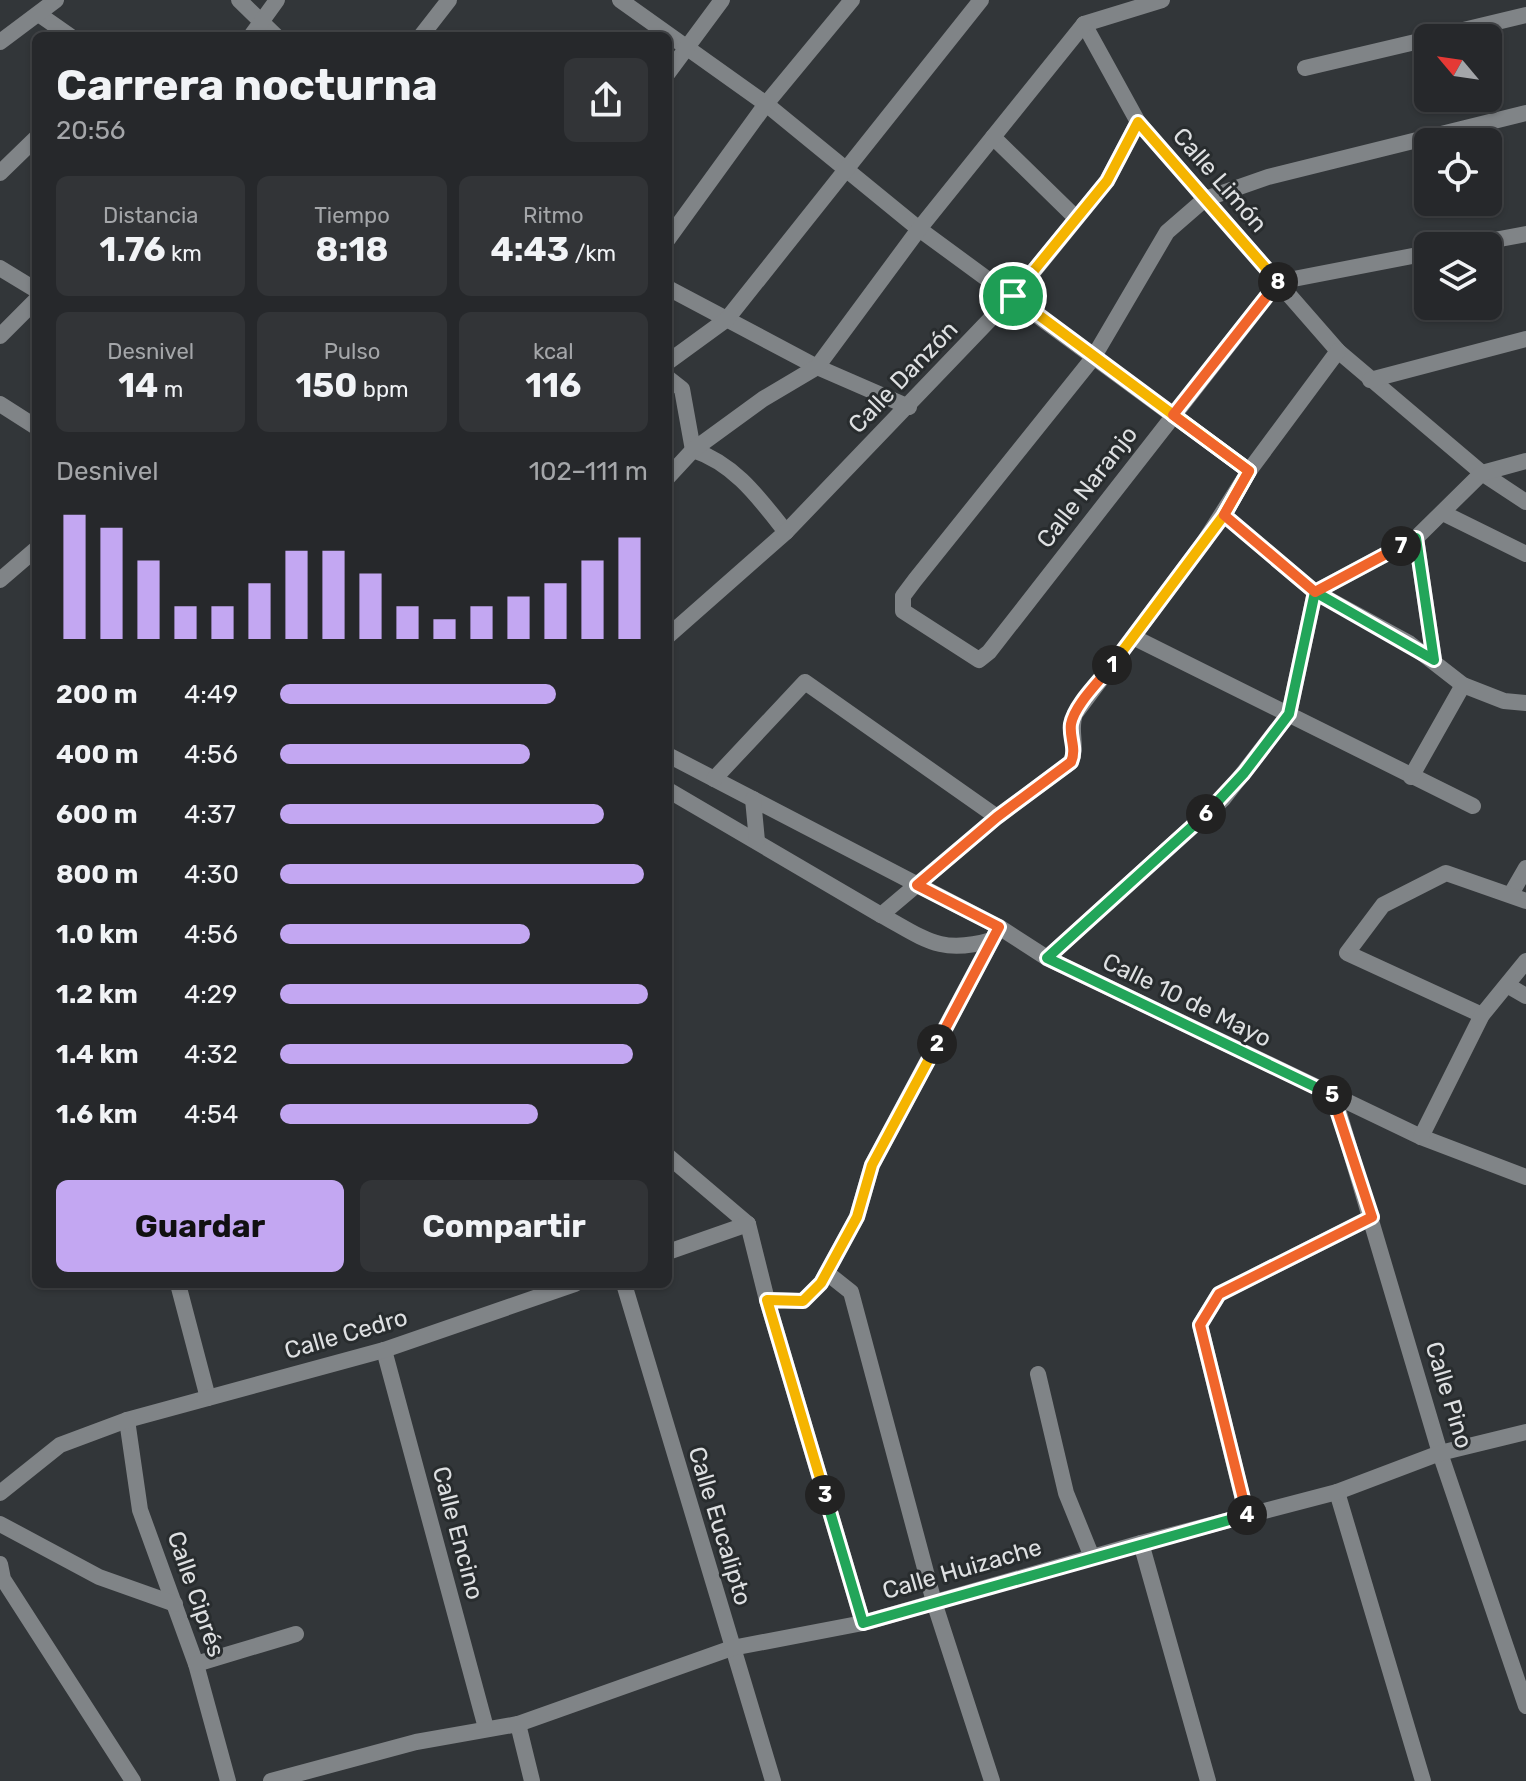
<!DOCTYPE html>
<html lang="es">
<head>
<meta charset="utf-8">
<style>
  :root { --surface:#26282b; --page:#323437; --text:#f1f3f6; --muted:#a4a6a9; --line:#424447; --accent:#c3a7f2 }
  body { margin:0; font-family:Rubik,sans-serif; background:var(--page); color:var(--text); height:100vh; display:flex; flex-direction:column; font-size:30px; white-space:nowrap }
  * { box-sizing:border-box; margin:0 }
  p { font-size:26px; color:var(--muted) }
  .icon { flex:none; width:44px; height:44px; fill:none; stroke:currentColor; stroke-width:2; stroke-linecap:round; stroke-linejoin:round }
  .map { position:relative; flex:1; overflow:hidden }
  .sheet { position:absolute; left:32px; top:32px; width:640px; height:1256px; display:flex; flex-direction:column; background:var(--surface); border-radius:12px; box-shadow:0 2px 6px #0004,0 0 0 2px var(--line) }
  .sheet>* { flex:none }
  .needle { width:52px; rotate:299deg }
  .buttons { position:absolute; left:1414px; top:24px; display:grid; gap:16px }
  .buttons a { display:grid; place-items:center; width:88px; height:88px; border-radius:12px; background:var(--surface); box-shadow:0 2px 6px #0004,0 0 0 2px var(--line); font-size:40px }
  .pin { position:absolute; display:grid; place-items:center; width:68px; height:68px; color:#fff; margin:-34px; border:4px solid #fff; border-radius:50%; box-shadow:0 2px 8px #0007 }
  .km { position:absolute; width:40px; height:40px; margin:-20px; border-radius:50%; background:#222; color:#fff; font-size:22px; line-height:40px; text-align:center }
  .round { display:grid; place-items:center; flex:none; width:84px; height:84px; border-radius:12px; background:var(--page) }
  .head { display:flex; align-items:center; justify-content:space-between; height:136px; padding:0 24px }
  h1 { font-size:44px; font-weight:700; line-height:60px }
  .stats { display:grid; grid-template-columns:repeat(3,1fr); gap:12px; height:136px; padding:8px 24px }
  .stats div { display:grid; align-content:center; border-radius:12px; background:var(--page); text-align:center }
  .stats b { font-size:34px; font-weight:700 }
  .stats small { font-size:22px; font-weight:400 }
  .stats p { font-size:22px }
  .chart { height:224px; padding:16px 24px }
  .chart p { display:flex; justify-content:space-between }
  .chart svg { width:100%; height:144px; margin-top:8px; stroke:var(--accent); stroke-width:6 }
  .button { display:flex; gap:16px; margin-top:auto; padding:16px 24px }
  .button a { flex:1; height:92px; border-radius:12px; background:var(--accent); color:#111; font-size:32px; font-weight:700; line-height:92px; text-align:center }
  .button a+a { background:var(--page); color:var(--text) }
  ul { padding:0 24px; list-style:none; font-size:26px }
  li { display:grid; grid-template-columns:128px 96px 1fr; align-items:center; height:60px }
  li i { height:20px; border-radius:10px; background:var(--accent) }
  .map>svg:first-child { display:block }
</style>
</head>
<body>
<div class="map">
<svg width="1526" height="1781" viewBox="0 0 1526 1781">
  <rect width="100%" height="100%" fill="#323639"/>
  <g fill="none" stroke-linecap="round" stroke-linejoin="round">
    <g stroke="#808487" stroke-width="16">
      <path d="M239 0 276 36"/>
      <path d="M620 0 766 104 919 229 1249 471"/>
      <path d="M40 15 70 36"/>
      <path d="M1084 24 1138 122 1338 351 1482 473 1526 502"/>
      <path d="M1084 24 1162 0"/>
      <path d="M251 36 277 0"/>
      <path d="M421 36 449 0"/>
      <path d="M1430 38 1526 15"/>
      <path d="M0 42 56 0"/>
      <path d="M1305 68 1428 39"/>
      <path d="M668 73 722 0"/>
      <path d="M993 137 1075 217"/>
      <path d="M0 173 36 138"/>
      <path d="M668 239 766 104 852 0"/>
      <path d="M1462 246 1526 234"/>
      <path d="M1428 253 1278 282 989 652 979 660 903 611V596L915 580 1093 358 1167 232 1205 199 1268 177 1526 113"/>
      <path d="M0 268 36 290"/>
      <path d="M668 288 817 367 909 407"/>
      <path d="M0 336 36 300"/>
      <path d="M668 362 727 319 981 0"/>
      <path d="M668 378 682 389 693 450"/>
      <path d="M1370 380 1526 339"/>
      <path d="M0 404 36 427"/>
      <path d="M693 450C735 464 759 498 786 532"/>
      <path d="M668 477 693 450 763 399 817 367 919 229 1084 24"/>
      <path d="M1443 513 1526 554"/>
      <path d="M1224 515 1315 592 1409 643 1463 685 1504 701 1526 703"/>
      <path d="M1416 538 1434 660"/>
      <path d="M0 580 36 549"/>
      <path d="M668 636 786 532 1021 287 1107 181 1138 122"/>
      <path d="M1133 637 1473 806"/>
      <path d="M668 755 999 927 1047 958 1421 1137 1526 1177"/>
      <path d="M1411 777 1463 685"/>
      <path d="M714 779 805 682 997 817"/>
      <path d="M668 790 881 915 997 817 1071 762C1078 745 1069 731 1075 714L1204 542 1249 471 1338 351"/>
      <path d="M753 799 757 841"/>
      <path d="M1511 894 1526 868"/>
      <path d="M881 915C925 939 940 955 992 940"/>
      <path d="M1047 958 1223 799 1289 714 1315 592 1416 538 1482 473 1526 461"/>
      <path d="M1507 985 1526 996"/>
      <path d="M1482 1015 1347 953 1383 905 1446 873 1526 901"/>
      <path d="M1334 1096 1440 1453 1526 1706"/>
      <path d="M1421 1137 1482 1015 1526 961"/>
      <path d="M668 1156 748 1224"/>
      <path d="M748 1224 767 1300 863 1623"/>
      <path d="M668 1252 748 1224"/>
      <path d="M827 1273 851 1292 934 1602 992 1781"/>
      <path d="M178 1284 208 1398"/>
      <path d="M624 1284 773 1781"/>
      <path d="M767 1300 803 1301 821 1283 857 1217 872 1165 999 927"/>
      <path d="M384 1350 486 1728"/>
      <path d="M1038 1374 1066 1493 1092 1557"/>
      <path d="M127 1420 140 1510 196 1664 228 1781"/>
      <path d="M1337 1492 1423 1781"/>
      <path d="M0 1493 60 1445 127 1420 384 1350 575 1284"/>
      <path d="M1247 1516 1200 1325 1219 1294 1372 1217"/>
      <path d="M0 1524 99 1577 175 1604"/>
      <path d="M1141 1543 1208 1781"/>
      <path d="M0 1564 3 1579 133 1781"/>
      <path d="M196 1664 296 1634"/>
      <path d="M518 1724 532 1781"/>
      <path d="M271 1781 416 1742 518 1724 732 1648 863 1623 1141 1543 1337 1492 1440 1453 1526 1432"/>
    </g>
  </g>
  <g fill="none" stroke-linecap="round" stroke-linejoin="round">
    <g stroke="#fff" stroke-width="16">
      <path id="split-1" d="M1013 296 1249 471 1224 515 1112 665"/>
    </g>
    <g stroke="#fff" stroke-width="16">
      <path id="split-2" d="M937 1044 999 927 917 885 997 817 1071 762C1077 748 1069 738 1071 724 1075 704 1099 682 1112 665"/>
    </g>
    <g stroke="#fff" stroke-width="16">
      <path id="split-3" d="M825 1495 767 1300 803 1301 821 1283 857 1217 872 1165 937 1044"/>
    </g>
    <g stroke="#fff" stroke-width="16">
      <path id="split-4" d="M825 1495 863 1623 1247 1515"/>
    </g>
    <g stroke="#fff" stroke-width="16">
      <path id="split-5" d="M1247 1515 1200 1325 1219 1294 1372 1217 1332 1095"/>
    </g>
    <g stroke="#fff" stroke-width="16">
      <path id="split-6" d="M1206 814 1047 958 1332 1095"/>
    </g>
    <g stroke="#fff" stroke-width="16">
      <path id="split-7" d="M1206 814 1244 773 1289 714 1315 592 1434 660 1416 538 1401 546"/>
    </g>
    <g stroke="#fff" stroke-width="16">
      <path id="split-8" d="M1278 282 1173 415 1249 471 1224 515 1315 592 1401 546"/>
    </g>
    <g stroke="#fff" stroke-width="16">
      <path id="split-9" d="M1013 296 1107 181 1138 122 1278 282"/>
    </g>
    <use href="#split-1" stroke="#f5b400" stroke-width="10"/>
    <use href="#split-2" stroke="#f0652b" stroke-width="10"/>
    <use href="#split-3" stroke="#f5b400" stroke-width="10"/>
    <use href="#split-4" stroke="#22a559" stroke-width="10"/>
    <use href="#split-5" stroke="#f0652b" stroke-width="10"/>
    <use href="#split-6" stroke="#22a559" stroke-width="10"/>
    <use href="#split-7" stroke="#22a559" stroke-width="10"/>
    <use href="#split-8" stroke="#f0652b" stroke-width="10"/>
    <use href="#split-9" stroke="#f5b400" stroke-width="10"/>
  </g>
  <g text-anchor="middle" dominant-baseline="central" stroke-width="6" stroke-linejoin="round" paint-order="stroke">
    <g font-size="24" fill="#dee0e2" stroke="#282c2e">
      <text transform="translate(1220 180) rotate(49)">Calle Limón</text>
      <text transform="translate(903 377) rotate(-46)">Calle Danzón</text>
      <text transform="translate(1087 487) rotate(-52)">Calle Naranjo</text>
      <text transform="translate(1187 1000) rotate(26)">Calle 10 de Mayo</text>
      <text transform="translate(346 1334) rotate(-16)">Calle Cedro</text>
      <text transform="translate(1449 1395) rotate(73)">Calle Pino</text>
      <text transform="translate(720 1526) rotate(73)">Calle Eucalipto</text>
      <text transform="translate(458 1533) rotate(75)">Calle Encino</text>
      <text transform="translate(962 1569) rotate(-16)">Calle Huizache</text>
      <text transform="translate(196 1594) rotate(71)">Calle Ciprés</text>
    </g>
  </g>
</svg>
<div class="buttons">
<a><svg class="needle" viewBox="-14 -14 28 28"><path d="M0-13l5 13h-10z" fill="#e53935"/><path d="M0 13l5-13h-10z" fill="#a4a6a9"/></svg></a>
<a><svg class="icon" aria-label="locate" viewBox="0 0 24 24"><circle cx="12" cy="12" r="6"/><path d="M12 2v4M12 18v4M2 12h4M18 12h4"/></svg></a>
<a><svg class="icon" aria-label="layers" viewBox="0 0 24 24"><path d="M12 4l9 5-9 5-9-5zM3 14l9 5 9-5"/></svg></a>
</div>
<div class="pin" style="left:1013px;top:296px;background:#1e9e55"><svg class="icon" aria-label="arrive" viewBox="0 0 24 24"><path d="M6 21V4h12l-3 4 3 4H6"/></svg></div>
<b class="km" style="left:1112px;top:665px">1</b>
<b class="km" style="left:937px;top:1044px">2</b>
<b class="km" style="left:825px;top:1495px">3</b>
<b class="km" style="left:1247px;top:1515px">4</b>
<b class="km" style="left:1332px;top:1095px">5</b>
<b class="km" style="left:1206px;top:814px">6</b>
<b class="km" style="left:1401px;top:546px">7</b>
<b class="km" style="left:1278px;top:282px">8</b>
<section class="sheet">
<div class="head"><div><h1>Carrera nocturna</h1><p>20:56</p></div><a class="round"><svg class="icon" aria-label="share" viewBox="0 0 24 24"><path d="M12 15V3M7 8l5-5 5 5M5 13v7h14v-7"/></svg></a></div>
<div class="stats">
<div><p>Distancia</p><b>1.76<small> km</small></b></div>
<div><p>Tiempo</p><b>8:18</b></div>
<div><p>Ritmo</p><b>4:43<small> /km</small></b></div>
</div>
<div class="stats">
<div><p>Desnivel</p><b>14<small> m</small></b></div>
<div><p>Pulso</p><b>150<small> bpm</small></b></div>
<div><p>kcal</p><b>116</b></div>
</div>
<div class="chart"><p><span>Desnivel</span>102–111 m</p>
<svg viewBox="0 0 160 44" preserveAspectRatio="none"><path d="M5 44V6M15 44V10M25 44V20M35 44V34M45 44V34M55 44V27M65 44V17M75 44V17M85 44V24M95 44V34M105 44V38M115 44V34M125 44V31M135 44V27M145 44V20M155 44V13"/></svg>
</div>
<ul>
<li><b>200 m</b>4:49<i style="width:75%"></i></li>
<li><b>400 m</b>4:56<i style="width:68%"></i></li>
<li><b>600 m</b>4:37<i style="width:88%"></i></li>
<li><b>800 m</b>4:30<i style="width:99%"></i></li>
<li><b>1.0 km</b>4:56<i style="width:68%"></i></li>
<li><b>1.2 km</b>4:29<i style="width:100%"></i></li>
<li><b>1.4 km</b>4:32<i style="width:96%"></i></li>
<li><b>1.6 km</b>4:54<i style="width:70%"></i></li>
</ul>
<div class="button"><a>Guardar</a><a>Compartir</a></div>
</section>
</div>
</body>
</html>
